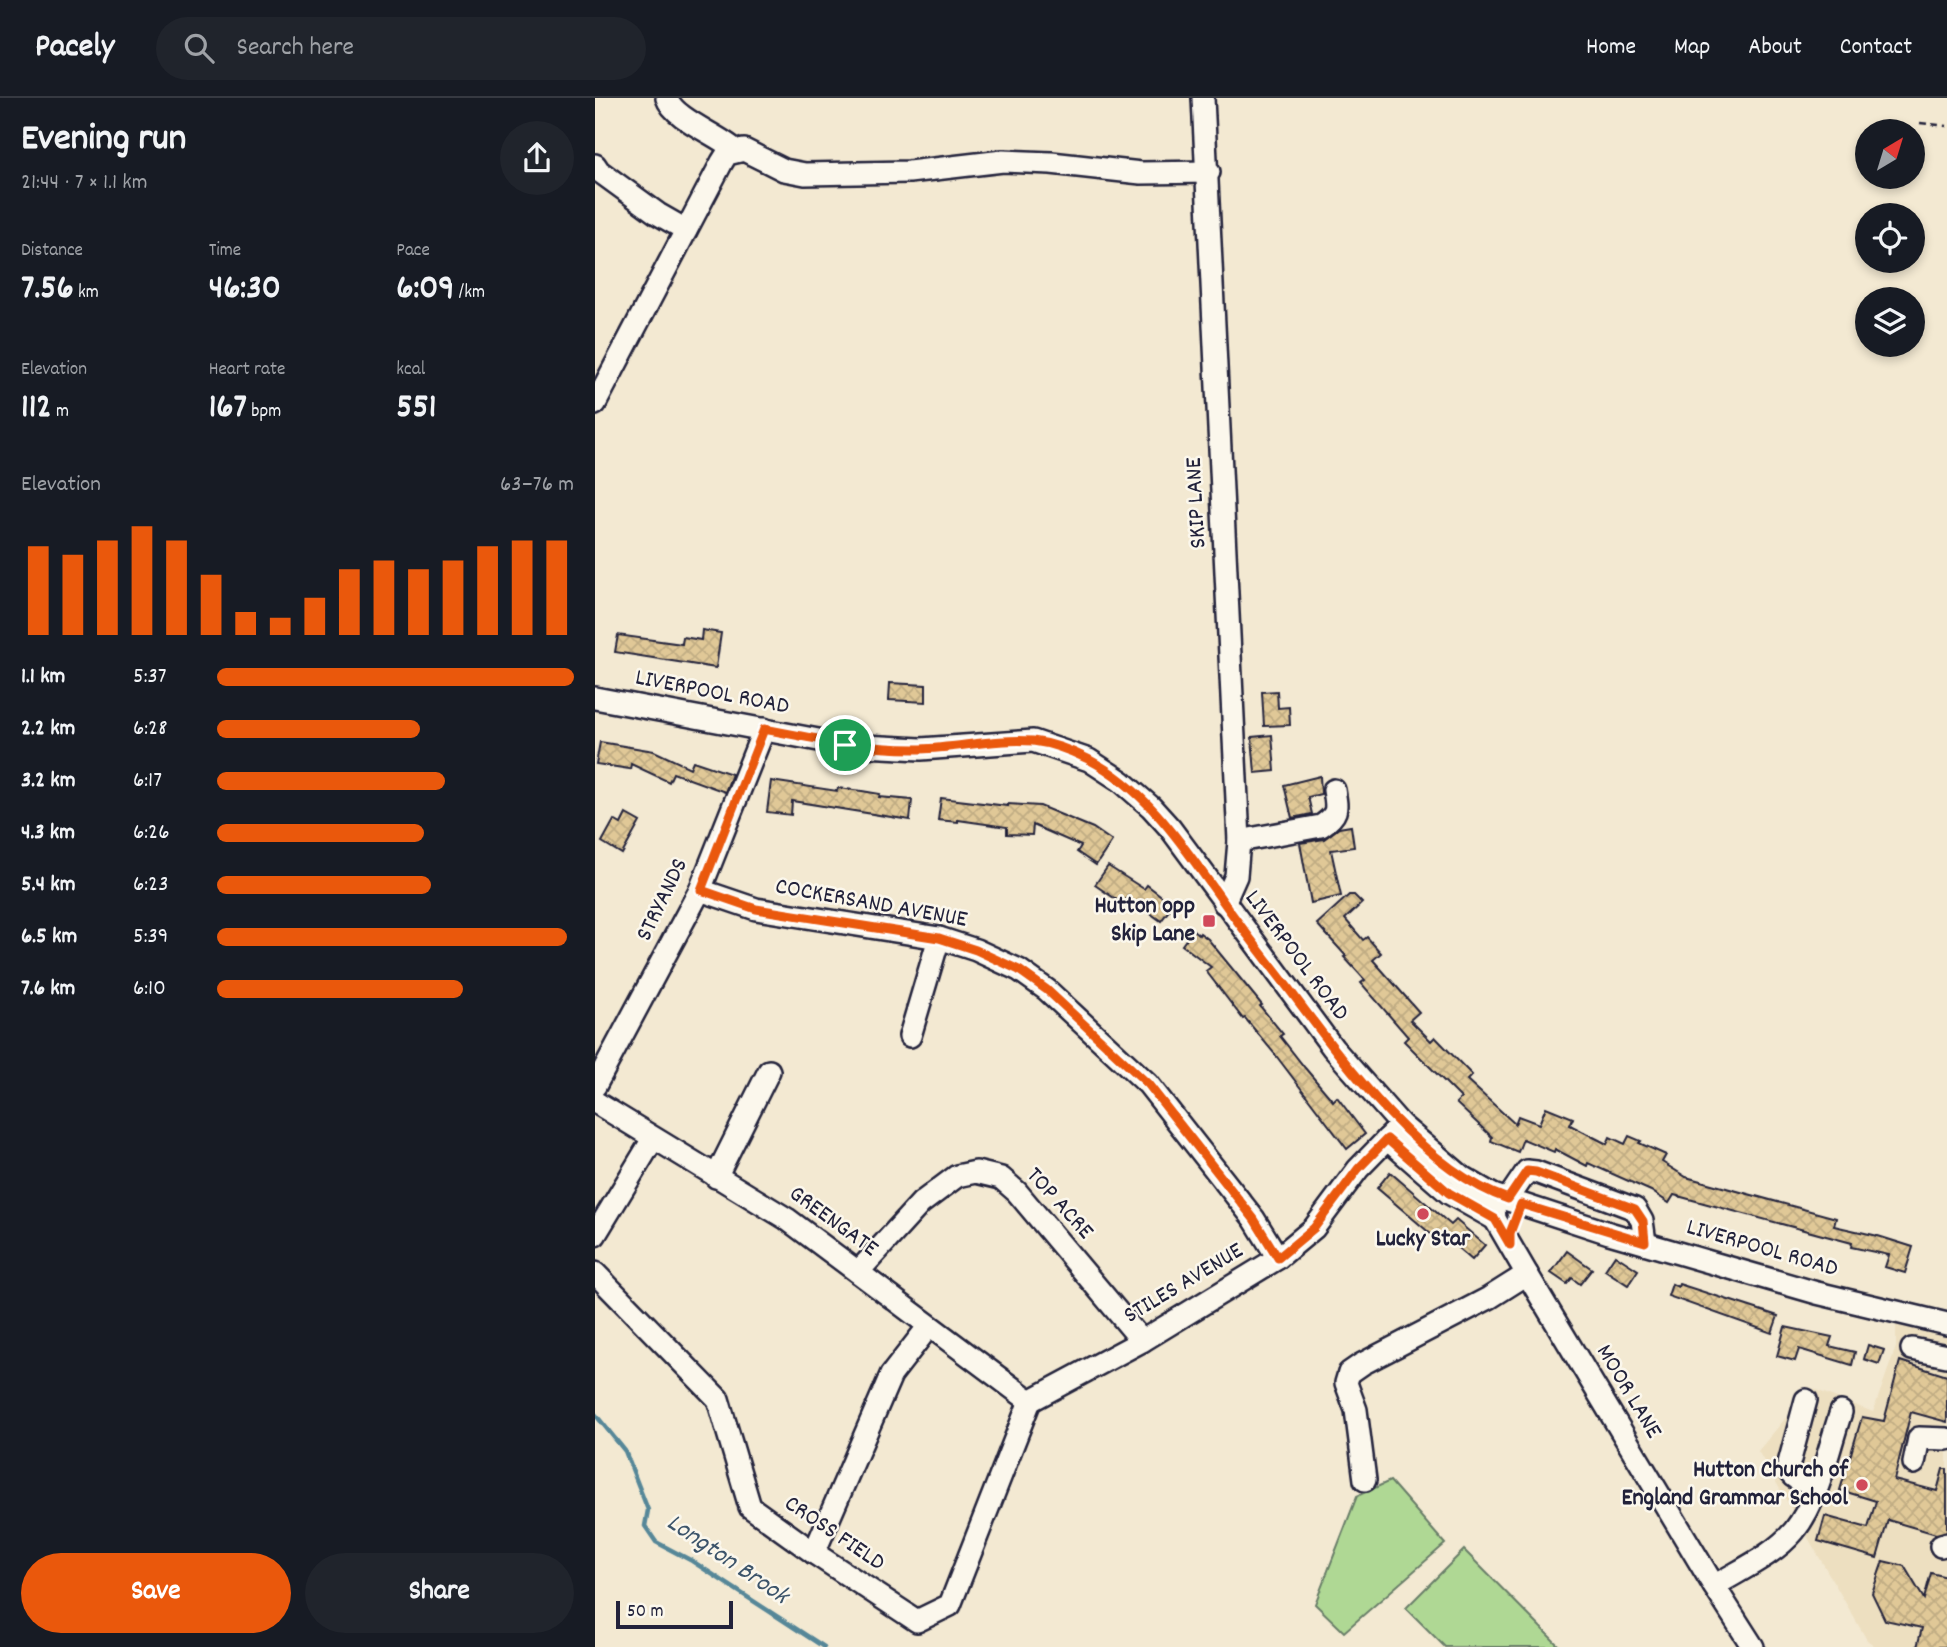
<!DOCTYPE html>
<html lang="en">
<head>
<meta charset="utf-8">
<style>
  :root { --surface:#171b24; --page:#20242c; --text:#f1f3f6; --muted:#9ea1a6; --line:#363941; --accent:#ea580c }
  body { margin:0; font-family:Dekko,sans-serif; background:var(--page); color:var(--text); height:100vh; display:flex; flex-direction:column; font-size:26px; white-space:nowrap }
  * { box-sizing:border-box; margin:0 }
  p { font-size:23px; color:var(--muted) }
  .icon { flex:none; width:38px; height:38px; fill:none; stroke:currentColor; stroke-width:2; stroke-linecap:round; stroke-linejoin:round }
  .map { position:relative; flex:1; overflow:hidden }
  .drawer { display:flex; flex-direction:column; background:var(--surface); width:595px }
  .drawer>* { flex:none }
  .needle { width:46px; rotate:38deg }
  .controls { position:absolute; left:1260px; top:21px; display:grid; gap:14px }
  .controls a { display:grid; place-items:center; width:70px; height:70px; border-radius:50%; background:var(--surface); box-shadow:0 4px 10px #0003; font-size:35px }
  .scale { position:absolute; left:21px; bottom:18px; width:117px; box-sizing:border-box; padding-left:7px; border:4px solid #22223b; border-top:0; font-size:19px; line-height:24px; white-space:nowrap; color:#22223b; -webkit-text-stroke:5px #fbf7ec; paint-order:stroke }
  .pin { position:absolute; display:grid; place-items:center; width:60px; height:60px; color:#fff; margin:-30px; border:4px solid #fff; border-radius:50%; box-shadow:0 2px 7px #0007 }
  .round { display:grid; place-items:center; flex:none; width:74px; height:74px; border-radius:37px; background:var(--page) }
  .overview { display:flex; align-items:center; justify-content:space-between; height:119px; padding:0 21px }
  h1 { font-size:38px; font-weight:700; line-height:52px }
  .metrics { display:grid; grid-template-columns:repeat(3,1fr); gap:10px; height:119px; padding:7px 21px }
  .metrics div { display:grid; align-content:center }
  .metrics b { font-size:35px; font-weight:700 }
  .metrics small { font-size:19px; font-weight:400 }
  .metrics p { font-size:19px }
  .chart { height:196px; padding:14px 21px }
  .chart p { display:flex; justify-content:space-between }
  .chart svg { width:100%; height:126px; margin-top:7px; stroke:var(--accent); stroke-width:6 }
  .action { display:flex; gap:14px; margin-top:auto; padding:14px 21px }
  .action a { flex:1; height:80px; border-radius:42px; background:var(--accent); color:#fff; font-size:28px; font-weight:700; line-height:80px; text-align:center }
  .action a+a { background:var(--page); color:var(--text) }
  ul { padding:0 21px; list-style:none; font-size:23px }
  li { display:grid; grid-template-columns:112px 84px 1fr; align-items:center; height:52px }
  li i { height:18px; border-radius:9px; background:var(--accent) }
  header { display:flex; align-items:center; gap:42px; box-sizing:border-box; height:98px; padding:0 35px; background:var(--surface); border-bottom:2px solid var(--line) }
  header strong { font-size:33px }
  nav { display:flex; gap:38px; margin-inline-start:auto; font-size:24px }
  .search { width:490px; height:63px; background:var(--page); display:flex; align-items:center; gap:18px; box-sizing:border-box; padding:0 24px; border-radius:38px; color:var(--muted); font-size:26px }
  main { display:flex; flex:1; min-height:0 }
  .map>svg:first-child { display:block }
</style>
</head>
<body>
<header>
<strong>Pacely</strong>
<div class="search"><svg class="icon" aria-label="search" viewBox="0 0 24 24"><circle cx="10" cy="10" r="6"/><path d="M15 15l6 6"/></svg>Search here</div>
<nav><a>Home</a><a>Map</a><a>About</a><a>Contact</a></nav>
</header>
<main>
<section class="drawer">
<div class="overview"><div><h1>Evening run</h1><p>21:44 · 7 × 1.1 km</p></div><a class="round"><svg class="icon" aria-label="share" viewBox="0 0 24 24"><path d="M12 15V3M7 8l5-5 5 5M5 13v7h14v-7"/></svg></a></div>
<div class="metrics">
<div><p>Distance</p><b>7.56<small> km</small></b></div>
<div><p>Time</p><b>46:30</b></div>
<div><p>Pace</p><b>6:09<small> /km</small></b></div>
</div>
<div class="metrics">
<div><p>Elevation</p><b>112<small> m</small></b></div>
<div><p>Heart rate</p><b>167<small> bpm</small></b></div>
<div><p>kcal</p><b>551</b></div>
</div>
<div class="chart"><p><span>Elevation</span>63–76 m</p>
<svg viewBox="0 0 160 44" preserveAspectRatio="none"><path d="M5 44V13M15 44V16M25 44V11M35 44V6M45 44V11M55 44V23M65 44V36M75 44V38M85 44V31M95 44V21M105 44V18M115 44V21M125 44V18M135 44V13M145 44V11M155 44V11"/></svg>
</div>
<ul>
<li><b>1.1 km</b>5:37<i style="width:100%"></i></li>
<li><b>2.2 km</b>6:28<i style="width:57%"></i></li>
<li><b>3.2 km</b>6:17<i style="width:64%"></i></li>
<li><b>4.3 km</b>6:26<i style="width:58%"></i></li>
<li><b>5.4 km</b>6:23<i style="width:60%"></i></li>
<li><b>6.5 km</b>5:39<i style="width:98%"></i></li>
<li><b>7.6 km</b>6:10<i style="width:69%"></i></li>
</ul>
<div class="action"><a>Save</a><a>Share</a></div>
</section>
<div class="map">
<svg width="1352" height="1549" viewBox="0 0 1352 1549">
  <defs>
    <pattern id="building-cross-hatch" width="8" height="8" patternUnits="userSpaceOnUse" patternTransform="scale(1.75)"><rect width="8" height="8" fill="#e0c897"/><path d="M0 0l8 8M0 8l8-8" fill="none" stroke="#c0ac83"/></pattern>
  </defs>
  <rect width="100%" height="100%" fill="#f3e9d2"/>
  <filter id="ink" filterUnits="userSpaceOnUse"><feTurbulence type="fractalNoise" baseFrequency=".0143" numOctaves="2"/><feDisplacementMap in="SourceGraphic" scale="14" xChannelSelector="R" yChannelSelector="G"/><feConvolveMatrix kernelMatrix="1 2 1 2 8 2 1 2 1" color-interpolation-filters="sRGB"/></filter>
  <g filter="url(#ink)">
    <path fill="#eddfc0" d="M1301 1227 1352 1238V1549H1281L1272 1542 1163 1353 1216 1290 1278 1314 1301 1249Z"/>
    <g fill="#afd894" stroke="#687d68" stroke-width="2">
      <path d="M795 1383 850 1446 749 1534 720 1506 762 1398Z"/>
      <path d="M869 1452 965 1549H850L811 1510Z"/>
    </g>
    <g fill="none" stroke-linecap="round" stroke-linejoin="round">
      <path stroke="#578798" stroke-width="4.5" d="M0 1316 30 1353 53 1412 50 1428 61 1444 97 1463 229 1549"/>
    </g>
    <g fill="url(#building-cross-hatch)" stroke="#22223b" stroke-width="2">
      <path d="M107 532 126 535 121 570 20 554 23 537 87 546 88 539 106 542Z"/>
      <path d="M295 585 331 587V604L294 602Z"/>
      <path d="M682 593 683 610 694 609 695 627 669 628 667 594Z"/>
      <path d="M677 637 680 673 660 675 657 639Z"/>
      <path d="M5 644 59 653 95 670 98 663 137 676 130 694 78 675 74 684 36 666 35 671 1 666Z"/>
      <path d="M725 678 726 696 713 699 717 716 697 720 689 687Z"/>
      <path d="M176 683 242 693 243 690 267 693 285 696 284 699 317 702 315 722 197 703 196 717 172 714Z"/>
      <path d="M346 700 413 708V706L445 708 498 730 517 743 501 767 482 754 486 748 438 727 437 737 412 736V729L363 722V724L343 722Z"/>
      <path d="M31 716 45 724 27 756 7 744 19 722 26 726Z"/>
      <path d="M756 728 759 749 736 752 746 798 716 805 705 745 729 741 744 730Z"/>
      <path d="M513 768 549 791 552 787 578 807 566 823 533 799 528 806 500 787Z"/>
      <path d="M754 797H759L767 805 750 821 768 842 772 839 786 855 778 862 824 914 815 922 836 943 840 939 877 977 872 982 920 1026 923 1018 944 1026 951 1009 978 1020 975 1027 1012 1046 1015 1039 1030 1046 1034 1038 1046 1043 1044 1045 1071 1057 1067 1064 1091 1079 1241 1120 1239 1128 1283 1138 1318 1149 1310 1175 1290 1169 1294 1157 1256 1149 1257 1145 1079 1097 1074 1105 1056 1093 993 1065 992 1068 960 1051 959 1054 928 1041 923 1054 896 1043 897 1039 861 1005 866 1000 809 943 813 939 766 885 770 882 749 859 751 858 722 826Z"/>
      <path d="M598 832 604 837 605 835 613 841 667 907 665 908 688 936 685 938 710 970 738 1003 742 999 770 1036 752 1051 679 955 650 920 648 921 611 873 616 869 587 847Z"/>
      <path d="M795 1074 856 1127 861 1122 890 1147 877 1162 849 1138 844 1143 782 1090Z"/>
      <path d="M972 1153 997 1171 985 1186 977 1180 972 1186 956 1175Z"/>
      <path d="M1020 1157 1043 1172 1033 1187 1010 1172Z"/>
      <path d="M1077 1186 1083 1189 1084 1186 1183 1218 1177 1235 1073 1198Z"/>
      <path d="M1190 1229 1237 1239 1234 1248 1260 1254 1257 1267 1204 1251 1200 1263 1182 1258Z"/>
      <path d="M1273 1247 1289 1252 1284 1266 1269 1261Z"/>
      <path d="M1305 1263 1352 1278V1324L1316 1314 1299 1382 1342 1393 1348 1371H1352V1433L1341 1436 1293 1422 1282 1460 1223 1443 1230 1418 1273 1430 1281 1403 1245 1392 1267 1319 1289 1323Z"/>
      <path d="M1288 1463 1309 1468 1329 1501 1336 1475 1352 1479V1549H1322L1327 1530 1290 1522 1277 1495Z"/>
    </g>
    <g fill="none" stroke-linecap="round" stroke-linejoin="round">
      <g stroke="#22223b" stroke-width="26">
        <g id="minor">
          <path d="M72 0C79 21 122 36 140 52"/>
          <path d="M608 0 644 743 641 778 629 805"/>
          <path d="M0 67 4 73 63 116 91 132"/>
          <path d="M0 306 127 64 132 56 149 52 189 72 210 76 314 74 408 63 456 65 546 75 614 74"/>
          <path d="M0 600 250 647 326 651 438 643 494 662 526 683 556 709 575 730 738 950 806 1027 867 1079 898 1097 1014 1135 1222 1195 1352 1226"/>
          <path d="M644 743 726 728C744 716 742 711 739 692"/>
          <path d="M105 792 161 811 344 840 381 852 424 872 452 892 553 986 659 1121 683 1160"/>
          <path d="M315 938 344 840"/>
          <path d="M0 988 105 792 169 631"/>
          <path d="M0 1004 192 1121 435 1303"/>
          <path d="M792 1041 854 1095 900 1121"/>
          <path d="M121 1079 174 973"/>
          <path d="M898 1097 900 1121 932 1176 1119 1488 1158 1549"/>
          <path d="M913 1101 932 1073 941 1074 1040 1111 1047 1123 1050 1144"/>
          <path d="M0 1137 58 1041"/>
          <path d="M263 1174 326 1105 362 1078 381 1074 406 1080 422 1094 547 1243"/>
          <path d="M0 1175 123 1301 155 1409 219 1455 322 1523 355 1507 435 1303"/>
          <path d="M1317 1251 1352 1258"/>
          <path d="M1211 1302 1193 1369C1196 1383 1210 1383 1222 1387"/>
          <path d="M435 1303 547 1243 683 1160 719 1130 763 1071 806 1027"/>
          <path d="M1319 1365 1324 1340 1352 1341"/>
          <path d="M770 1382 761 1312 751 1285 754 1275 767 1266 894 1200 932 1176"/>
          <path d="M1346 1448 1352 1446"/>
          <path d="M219 1455 296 1277 334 1228"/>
          <path d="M1119 1488C1145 1472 1179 1457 1199 1433 1224 1402 1233 1352 1246 1314"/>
        </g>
      </g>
      <path stroke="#22223b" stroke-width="2.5" stroke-dasharray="7 5" stroke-linecap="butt" d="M1325 25 1352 28"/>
      <use href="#minor" stroke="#fbf7ec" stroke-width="21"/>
    </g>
  </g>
  <g fill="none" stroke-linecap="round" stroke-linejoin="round" filter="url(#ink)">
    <g stroke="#fff" stroke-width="14">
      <path id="route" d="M169 631C221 641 273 652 326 651 363 650 401 640 438 643 455 645 477 653 493 661 553 692 589 749 627 802 648 832 671 861 694 891 747 962 827 1072 913 1101L932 1073 941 1074 1040 1111 1048 1123 1050 1144 926 1106 915 1135V1147L900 1121 854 1095 792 1041 763 1071 719 1130 683 1160 659 1121 553 986 452 892 424 872 381 852 344 840 161 811 106 792Z"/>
    </g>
    <use href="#route" stroke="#ea580c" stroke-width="9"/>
  </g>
  <g fill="#d1495b" stroke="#fbf7ec" stroke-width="2.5">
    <rect x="607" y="816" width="14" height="14" rx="3.5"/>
    <circle cx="828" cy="1116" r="7"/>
    <circle cx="1267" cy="1387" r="7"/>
  </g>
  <g text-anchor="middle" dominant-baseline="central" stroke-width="5" stroke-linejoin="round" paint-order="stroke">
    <g font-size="24" fill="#22223b" stroke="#fbf7ec">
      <text transform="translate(602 405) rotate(-93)">SKIP LANE</text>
      <text transform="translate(117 595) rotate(11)">LIVERPOOL ROAD</text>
      <text transform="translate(68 802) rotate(-64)">STRYANDS</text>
      <text transform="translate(276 806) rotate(10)">COCKERSAND AVENUE</text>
      <text transform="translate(701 858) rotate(53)">LIVERPOOL ROAD</text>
      <text transform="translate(464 1106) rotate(48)">TOP ACRE</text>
      <text transform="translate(238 1124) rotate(36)">GREENGATE</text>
      <text transform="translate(1167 1151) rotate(16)">LIVERPOOL ROAD</text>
      <text transform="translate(589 1186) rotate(-31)">STILES AVENUE</text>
      <text transform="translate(1033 1294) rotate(59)">MOOR LANE</text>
      <text transform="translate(239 1436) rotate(34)">CROSS FIELD</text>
    </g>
    <g font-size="24" font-weight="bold" fill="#22223b" stroke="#fbf7ec" text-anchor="end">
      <text x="600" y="809">Hutton opp<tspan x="600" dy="28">Skip Lane</tspan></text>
      <text x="828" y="1142" text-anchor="middle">Lucky Star</text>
      <text x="1253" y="1373">Hutton Church of<tspan x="1253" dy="28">England Grammar School</tspan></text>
    </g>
    <g font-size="26" font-style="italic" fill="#3c546a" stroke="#fbf7ec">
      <text transform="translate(132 1462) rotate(34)">Longton Brook</text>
    </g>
  </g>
</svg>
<div class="controls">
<a><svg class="needle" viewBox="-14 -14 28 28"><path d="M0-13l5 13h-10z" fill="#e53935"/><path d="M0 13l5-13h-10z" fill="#9ea1a6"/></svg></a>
<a><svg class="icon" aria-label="locate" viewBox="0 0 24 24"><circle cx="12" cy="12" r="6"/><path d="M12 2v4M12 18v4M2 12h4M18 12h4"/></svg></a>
<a><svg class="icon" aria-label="layers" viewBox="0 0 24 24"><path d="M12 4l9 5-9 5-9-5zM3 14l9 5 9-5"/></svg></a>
</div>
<div class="scale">50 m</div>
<div class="pin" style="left:250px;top:647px;background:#1e9e55"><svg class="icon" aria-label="arrive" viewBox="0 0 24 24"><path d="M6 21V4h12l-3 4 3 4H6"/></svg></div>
</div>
</main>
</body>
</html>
